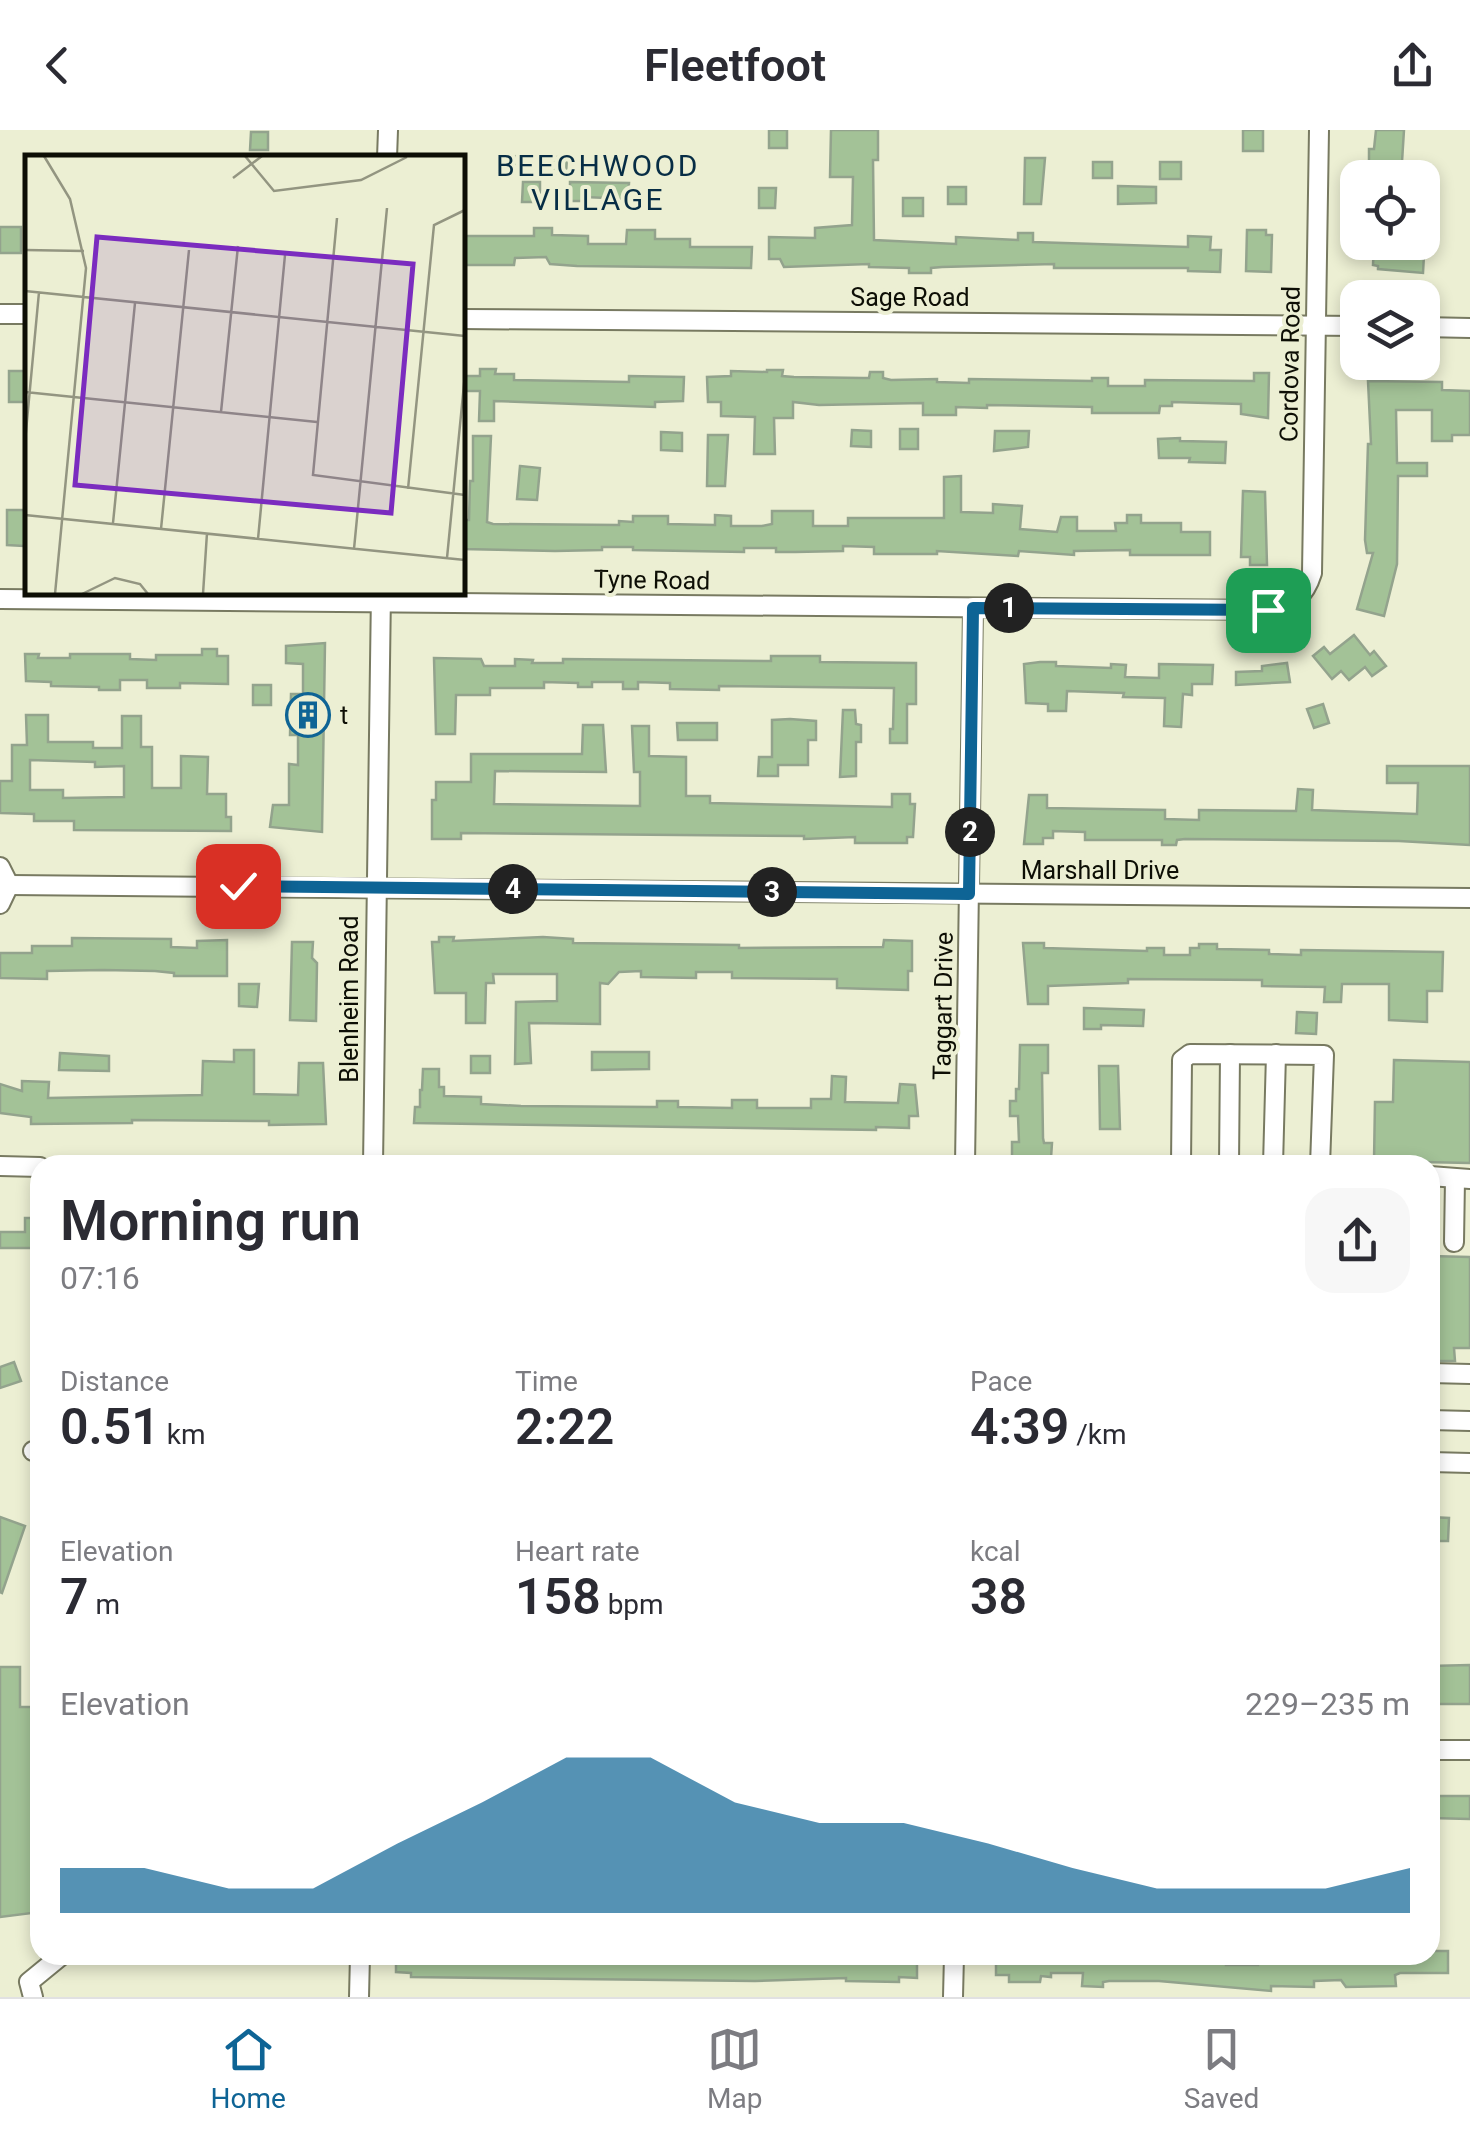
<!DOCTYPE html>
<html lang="en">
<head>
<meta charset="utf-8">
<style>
  :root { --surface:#fff; --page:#f7f7f7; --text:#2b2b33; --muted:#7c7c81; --line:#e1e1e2; --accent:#0e6495 }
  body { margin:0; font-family:Roboto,sans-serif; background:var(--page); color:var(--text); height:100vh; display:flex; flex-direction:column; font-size:38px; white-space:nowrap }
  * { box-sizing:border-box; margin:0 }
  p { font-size:32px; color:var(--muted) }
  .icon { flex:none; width:55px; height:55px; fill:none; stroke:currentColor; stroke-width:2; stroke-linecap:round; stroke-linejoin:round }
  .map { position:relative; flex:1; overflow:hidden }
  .sheet { position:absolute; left:30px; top:1025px; width:1410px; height:810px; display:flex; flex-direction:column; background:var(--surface); border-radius:30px; box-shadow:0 5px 15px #0003 }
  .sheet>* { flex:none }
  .fabs { position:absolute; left:1340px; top:30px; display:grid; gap:20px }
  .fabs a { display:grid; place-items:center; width:100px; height:100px; border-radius:20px; background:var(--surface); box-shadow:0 5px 15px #0003; font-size:50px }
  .pin { position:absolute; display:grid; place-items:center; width:85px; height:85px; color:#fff; margin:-42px; border-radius:20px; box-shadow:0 5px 15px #0006 }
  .km { position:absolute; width:50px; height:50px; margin:-25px; border-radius:50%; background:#222; color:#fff; font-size:28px; line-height:50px; text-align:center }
  .round { display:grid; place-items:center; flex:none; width:105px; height:105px; border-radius:30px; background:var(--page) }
  .headline { display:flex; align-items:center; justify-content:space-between; height:170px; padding:0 30px }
  h1 { font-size:55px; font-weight:600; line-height:75px }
  .figures { display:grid; grid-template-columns:repeat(3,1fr); gap:15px; height:170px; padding:10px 30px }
  .figures div { display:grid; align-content:center }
  .figures b { font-size:50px; font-weight:600 }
  .figures small { font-size:28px; font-weight:400 }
  .figures p { font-size:28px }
  .chart { height:280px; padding:20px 30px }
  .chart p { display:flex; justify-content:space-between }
  .chart svg { width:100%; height:180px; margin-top:10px; fill:var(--accent); opacity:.7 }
  header { display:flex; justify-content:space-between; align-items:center; height:130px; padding:0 30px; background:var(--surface); font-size:45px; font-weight:600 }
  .tabs { display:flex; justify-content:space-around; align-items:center; height:140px; border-top:2px solid var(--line); background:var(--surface); font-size:28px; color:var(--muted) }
  .tabs a { display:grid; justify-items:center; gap:5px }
  .tabs .current { color:var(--accent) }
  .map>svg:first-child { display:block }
</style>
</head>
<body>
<header><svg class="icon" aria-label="back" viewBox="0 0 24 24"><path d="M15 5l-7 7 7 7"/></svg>Fleetfoot<svg class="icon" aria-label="share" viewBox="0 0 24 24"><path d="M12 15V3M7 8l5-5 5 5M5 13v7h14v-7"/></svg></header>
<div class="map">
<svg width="1470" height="1867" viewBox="0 0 1470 1867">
  <rect width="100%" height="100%" fill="#ecefd3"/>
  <g fill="#a3c297" stroke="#93a38d" stroke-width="2.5" fill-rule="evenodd">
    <rect x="769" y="0" width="18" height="18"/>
    <path d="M831 0H878V30H873L874 110 956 114V107L1018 110V103H1033V112L1188 117V106L1211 107 1210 120H1221L1220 142 1188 141V138H1054V134L942 137 931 138V143H909V138L869 137V134L784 137 780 129H769V107L815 108V98L852 95 853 47H830Z"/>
    <rect x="1243" y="0" width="20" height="21"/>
    <path d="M1376 0H1404L1402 32H1412V48H1374L1375 35H1369V19H1374Z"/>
    <path d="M251 2H268V20H250Z"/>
    <path d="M519 26V43H500L499 27Z"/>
    <path d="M546 27H567L566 44 546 43Z"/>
    <path d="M1025 28H1045L1041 74H1024Z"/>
    <rect x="1093" y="32" width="19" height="16"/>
    <rect x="1160" y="32" width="21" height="17"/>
    <path d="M523 52H540V72H522Z"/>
    <path d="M570 52 629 53 628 69 585 67V71H570Z"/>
    <path d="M1118 56 1156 57V73L1118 74Z"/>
    <rect x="948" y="57" width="18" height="17"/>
    <path d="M759 58H776L775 78H759Z"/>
    <rect x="903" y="68" width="20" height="18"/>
    <rect x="0" y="97" width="21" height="26"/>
    <path d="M534 98H552V105L588 106V114H626L627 100H655V109H690V117H752L751 138 577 136 550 134 546 127 515 128 514 135H462V106H534Z"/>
    <path d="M1247 100H1266V105H1272L1271 142 1246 141Z"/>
    <path d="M1374 112H1398L1397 124 1424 125 1423 143 1378 139V136L1373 135Z"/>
    <path d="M480 239H496L495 244H514V250L629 252V246L684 247 683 271 655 272V277L494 271V291H479L480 261H462V246H480Z"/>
    <path d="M767 240H783L782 246 794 247 863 248H869L870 242H883V248L891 250 937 249V252L969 253V249L1092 251V248H1108V256H1145V250L1254 251V243H1269L1268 288 1241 284V274L1172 272V276H1160L1159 283H1092V277L987 275V278L956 277V285H923V273L819 275 793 272V288H774L775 324H754L755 287 721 286V272H708L707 247 731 246V241L767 242Z"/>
    <rect x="9" y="241" width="19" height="31"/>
    <path d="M1368 251 1442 252V260L1470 261V305H1452V311H1432V280H1396L1397 333H1427V346H1398L1397 434 1384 486 1357 479 1373 423H1367L1365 410 1368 314H1371Z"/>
    <rect x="900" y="299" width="18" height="20"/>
    <path d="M852 300 871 301V317L851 316Z"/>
    <path d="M995 301H1029L1028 317 994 321Z"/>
    <path d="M661 302 682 303V321L661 320Z"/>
    <path d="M708 305H728L725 356H707Z"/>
    <path d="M473 306H491L487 392 493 394 619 395V391L633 392V386H668V394L715 395V385L731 386V396H762L772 394V381H813V396H848V388H944V347L961 346V382L993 383V374L1022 376 1020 399 1057 402 1061 387H1077V401H1116L1115 393H1127V385H1141V393H1181V402H1210V425H1130V420L1074 421V425L1019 421 1018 426 937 421V424H874V417L843 416V421L795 422H776V418H744V422L633 420V417H602V420L555 421 462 419V390H469L470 351H473Z"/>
    <path d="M1180 308V311L1226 312 1225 333 1189 332 1190 328H1159L1158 309Z"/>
    <path d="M520 336 540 338 537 370 517 369Z"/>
    <path d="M1243 361 1265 362 1267 435H1250V427H1241Z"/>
    <path d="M7 380H28V413L24 416 7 415Z"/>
    <path d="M1354 505 1370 525 1374 521 1386 536 1372 546 1365 537 1349 550 1341 541 1332 549 1313 526 1324 517 1330 524Z"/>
    <path d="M325 513 322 702 270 697 273 675H289V634L298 635V605H290L291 564H303V534L286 533V516Z"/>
    <path d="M202 519H217V526H228V554L180 553V558H147V550H120V560H99V557L51 556V552L26 551 25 524H39L38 528H70V524H130V529L156 530V525H202Z"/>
    <path d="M771 526H820V532L916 533V574H907V613H890V599H893L894 558 719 556V560L670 559V553L638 552V559H623V552H592V557H578V553L544 552V558H490V565H456L455 604H436L434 528 481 529 484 536H515V529L533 530 532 533H563V529L771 531Z"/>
    <path d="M1040 532H1056V536L1111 538V534L1126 535 1125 547 1159 548V534L1213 535 1212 554H1192V565L1183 564 1181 597 1164 596 1165 568 1123 567 1124 563 1067 561 1066 581H1048V574L1026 573 1024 534Z"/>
    <path d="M1287 533 1290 552 1236 555V542L1262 541V536Z"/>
    <rect x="253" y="555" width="18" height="20"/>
    <path d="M1323 574 1329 593 1314 598 1307 579Z"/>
    <path d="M843 580H855L856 594 861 595V612H856V646L840 647Z"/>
    <path d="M26 585H48V612H93V618H122V586H141V617H152V658H181V626L208 627 207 664H226V687H231V701L74 700V691H34V684L0 683V651H12V615H27ZM30 630 95 632V637L124 636V667L63 668V660H30Z"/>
    <path d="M790 589 816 591V610H808V635H778V646H758L759 627H772V590Z"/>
    <path d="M677 593H717V610H678Z"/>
    <path d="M583 595H603L606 642 495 641 494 674 640 676V642H634L632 596H649V626L686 627V666H710V673L892 677V664H910V674H915L913 707H907V713H855V707L804 709V706L461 703V709H432V670H436V652H471V624H582Z"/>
    <path d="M1387 636H1470V715L1399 711 1185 709 1177 710 1176 715H1162V710H1085V702L1053 701V708H1043V714H1024L1029 665H1047V678L1165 680V689L1199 690V680L1296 681 1298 659 1313 660 1312 680 1417 684 1418 653H1387Z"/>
    <path d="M439 807H454L453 811 543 807 573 809V813L739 815V818L883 817 884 810 912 811V841H908V860L837 858V849L732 848V842H696V848L641 847V841L619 842 608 854 600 853V894L529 893 531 933 515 934 516 872 557 871V844H493L494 853H486L485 893H466V863H435L432 812H439Z"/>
    <path d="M72 808 171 809V817L197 818V811L227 810V846H174V843L155 841 103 840 47 841V849L0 848V823H32V816H72Z"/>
    <path d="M292 812H313L312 828 317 833 316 891 290 890Z"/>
    <path d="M1023 813H1044V818L1147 821V818H1164V825H1190V818H1199V814H1217V819L1269 820V824L1301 825V820L1443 822 1442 861H1427V892L1389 890V854H1342L1341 872H1324L1325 857 1262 856V850L1128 849V853L1048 856V874H1028Z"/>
    <path d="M239 854H259L257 877 239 876Z"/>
    <path d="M1084 878 1144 880 1143 896 1101 895V899H1084Z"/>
    <path d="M1297 882 1317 883 1316 904 1296 903Z"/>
    <path d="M1020 915H1048V943H1042L1043 1008 1044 1013H1052L1051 1028H1043V1034L1012 1032V1012H1019L1018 986H1010V971H1016V959H1019Z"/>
    <path d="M234 920H254V964L298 965 299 933H323L326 994 269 995V991L132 990V993L31 994V987L0 983V954L22 961V951L49 952 48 968 202 965 203 931 234 932Z"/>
    <path d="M592 922H649V939L592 940Z"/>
    <path d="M60 923 109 926V941L59 940Z"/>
    <rect x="471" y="926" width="19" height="17"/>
    <path d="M1394 930 1470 932V1033L1374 1031 1375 972H1393Z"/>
    <path d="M1099 936H1118L1120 999H1100Z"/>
    <path d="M423 939H439V957H444V966L481 967V974L521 976 653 977H657V971H678V977L732 978V970H757V978H811V969H831L832 946 846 947 845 972 898 973 900 954 915 955 918 986H909V998L876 997V1000L414 993 415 977H420V960H422Z"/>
    <path d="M25 1088H39L40 1118H0V1102H25Z"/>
    <path d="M1430 1126 1470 1127V1218H1454L1455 1231H1431Z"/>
    <path d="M14 1232 21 1251 0 1258V1237Z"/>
    <path d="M0 1387 25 1396 2 1463 0 1462Z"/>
    <path d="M1430 1387 1449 1388 1448 1411H1430Z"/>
    <path d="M1470 1535V1574H1430V1536Z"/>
    <path d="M0 1537H20V1577H37L36 1632H40V1782L0 1787Z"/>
    <path d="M1430 1666H1470V1689L1430 1688Z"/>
    <path d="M1430 1821H1448V1843H1400L1395 1845 1396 1856 1346 1857 1341 1850 1314 1851V1857L1271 1856V1861L1159 1851H1109L1103 1852V1857L1082 1856 1083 1843H1051V1847L1041 1846 1040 1852H1009V1845H996V1825H1022V1828L1079 1827V1830L1119 1831V1829H1164V1825H1179V1828L1226 1829V1835H1258V1830H1371L1372 1826 1380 1825H1430Z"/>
    <path d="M396 1825 479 1829 480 1825H572V1829H601V1825L917 1828V1848L899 1847V1852L846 1851V1848L755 1851 411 1847V1843L396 1842Z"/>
  </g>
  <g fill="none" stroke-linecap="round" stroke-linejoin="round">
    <g stroke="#787a61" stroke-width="22">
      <g id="minor">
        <path d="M387 28 388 0"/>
        <path d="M0 184H28"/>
        <path d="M462 189 1358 196"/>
        <path d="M1422 197 1470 198"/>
        <path d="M0 469 1268 480C1292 478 1305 466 1312 443L1319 0"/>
        <path d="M0 737 9 755 0 774"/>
        <path d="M9 755 1470 768"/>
        <path d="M373 1035 381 462"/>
        <path d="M965 1035 973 478"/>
        <path d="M1181 1035 1182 930 1190 924 1324 925 1320 1035"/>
        <path d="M1229 1035 1230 924"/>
        <path d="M1273 1035 1276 924"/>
        <path d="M0 1036 40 1037"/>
        <path d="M1430 1046 1470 1049"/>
        <path d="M1454 1112 1455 1049"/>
        <path d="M1430 1243 1470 1244"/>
        <path d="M1430 1290 1470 1291"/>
        <path d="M33 1321H40"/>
        <path d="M1430 1332 1470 1333"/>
        <path d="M1430 1620H1470"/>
        <path d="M33 1867 29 1852 62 1825"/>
        <path d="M359 1867 360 1825"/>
        <path d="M953 1867 954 1825"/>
      </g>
    </g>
    <use href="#minor" stroke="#fff" stroke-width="18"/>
  </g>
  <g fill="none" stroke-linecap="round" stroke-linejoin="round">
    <g stroke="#fff" stroke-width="20">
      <path id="route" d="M238 756 969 764 973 478 1268 480"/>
    </g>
    <use href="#route" stroke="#0e6495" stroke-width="12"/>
  </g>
  <defs>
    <g id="building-ring" transform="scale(2.25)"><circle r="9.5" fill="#ecefd3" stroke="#0e6495" stroke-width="1.5"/><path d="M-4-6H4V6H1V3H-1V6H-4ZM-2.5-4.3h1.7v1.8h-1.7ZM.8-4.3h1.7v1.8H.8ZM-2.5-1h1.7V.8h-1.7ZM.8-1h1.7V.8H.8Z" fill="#0e6495"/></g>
  </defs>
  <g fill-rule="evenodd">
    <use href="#building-ring" x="308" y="585"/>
  </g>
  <g text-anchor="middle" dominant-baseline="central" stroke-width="8" stroke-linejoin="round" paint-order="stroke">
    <g font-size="25" fill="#0d0e05" stroke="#ecefd3">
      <text x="910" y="167">Sage Road</text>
      <text transform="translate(1290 234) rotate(-89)">Cordova Road</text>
      <text transform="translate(652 450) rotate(1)">Tyne Road</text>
      <text x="1100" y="740">Marshall Drive</text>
      <text transform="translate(349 869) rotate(-90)">Blenheim Road</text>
      <text transform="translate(943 876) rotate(-89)">Taggart Drive</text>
    </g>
    <g font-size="25" fill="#0d0e05" stroke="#ecefd3" text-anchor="start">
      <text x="340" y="585">t</text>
    </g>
    <g font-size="30" letter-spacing="2.5" fill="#072d45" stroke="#ecefd3">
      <text x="598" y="35">BEECHWOOD<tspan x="598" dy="34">VILLAGE</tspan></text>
    </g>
  </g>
  <g transform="translate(25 25)">
    <rect width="440" height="440" fill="#ecefd3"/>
    <path fill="none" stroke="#939581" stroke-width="2.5" d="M19 1 45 44 61 113 30 439M220 1 249 36 336 25 382 2M208 23 237 1M312 63 288 320 440 340M0 95 59 96M0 136 440 181M0 237 292 267M196 257 213 91M0 287 14 137M383 334 409 70 440 55M0 360 440 405M88 368 110 148M136 374 164 95M233 384 260 100M329 394 362 53M422 403 440 219M57 439 90 423 115 429 123 439M178 439 182 378"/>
    <path fill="#7b2cbf" fill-opacity="0.15" stroke="#7b2cbf" stroke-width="5" d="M72 82 388 109 366 358 50 330Z"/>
    <rect width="440" height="440" fill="none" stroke="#0d0e05" stroke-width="5"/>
  </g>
</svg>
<div class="fabs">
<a><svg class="icon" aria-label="locate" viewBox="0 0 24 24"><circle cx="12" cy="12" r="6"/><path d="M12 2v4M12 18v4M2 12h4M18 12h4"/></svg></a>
<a><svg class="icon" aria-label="layers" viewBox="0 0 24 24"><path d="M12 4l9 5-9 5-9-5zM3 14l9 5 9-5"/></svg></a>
</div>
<div class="pin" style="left:1268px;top:480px;background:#1e9e55"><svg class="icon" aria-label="arrive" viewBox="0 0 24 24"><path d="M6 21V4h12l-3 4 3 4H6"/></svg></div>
<div class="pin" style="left:238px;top:756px;background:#d93025"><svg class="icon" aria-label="check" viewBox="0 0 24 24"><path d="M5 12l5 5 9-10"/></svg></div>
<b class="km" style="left:1009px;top:478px">1</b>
<b class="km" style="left:970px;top:702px">2</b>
<b class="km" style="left:772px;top:762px">3</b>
<b class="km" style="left:513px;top:759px">4</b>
<section class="sheet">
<div class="headline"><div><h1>Morning run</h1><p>07:16</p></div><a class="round"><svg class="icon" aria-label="share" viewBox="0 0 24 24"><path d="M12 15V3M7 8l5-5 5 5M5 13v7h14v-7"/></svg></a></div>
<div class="figures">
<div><p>Distance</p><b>0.51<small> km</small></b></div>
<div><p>Time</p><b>2:22</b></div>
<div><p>Pace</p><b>4:39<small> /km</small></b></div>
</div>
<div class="figures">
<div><p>Elevation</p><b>7<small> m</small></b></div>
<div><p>Heart rate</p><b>158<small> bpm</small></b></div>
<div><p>kcal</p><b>38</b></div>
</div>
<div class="chart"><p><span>Elevation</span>229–235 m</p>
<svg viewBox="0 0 160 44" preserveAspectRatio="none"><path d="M0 44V33L10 33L20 38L30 38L40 27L50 17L60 6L70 6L80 17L90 22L100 22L110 27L120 33L130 38L140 38L150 38L160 33V44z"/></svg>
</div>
</section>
</div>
<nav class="tabs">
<a class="current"><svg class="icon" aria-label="home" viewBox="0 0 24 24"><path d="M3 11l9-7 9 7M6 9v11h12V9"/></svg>Home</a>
<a><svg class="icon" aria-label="map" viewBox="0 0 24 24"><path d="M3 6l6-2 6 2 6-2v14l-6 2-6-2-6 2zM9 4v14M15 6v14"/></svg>Map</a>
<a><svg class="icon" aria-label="saved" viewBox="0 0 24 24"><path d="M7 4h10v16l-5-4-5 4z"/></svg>Saved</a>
</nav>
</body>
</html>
